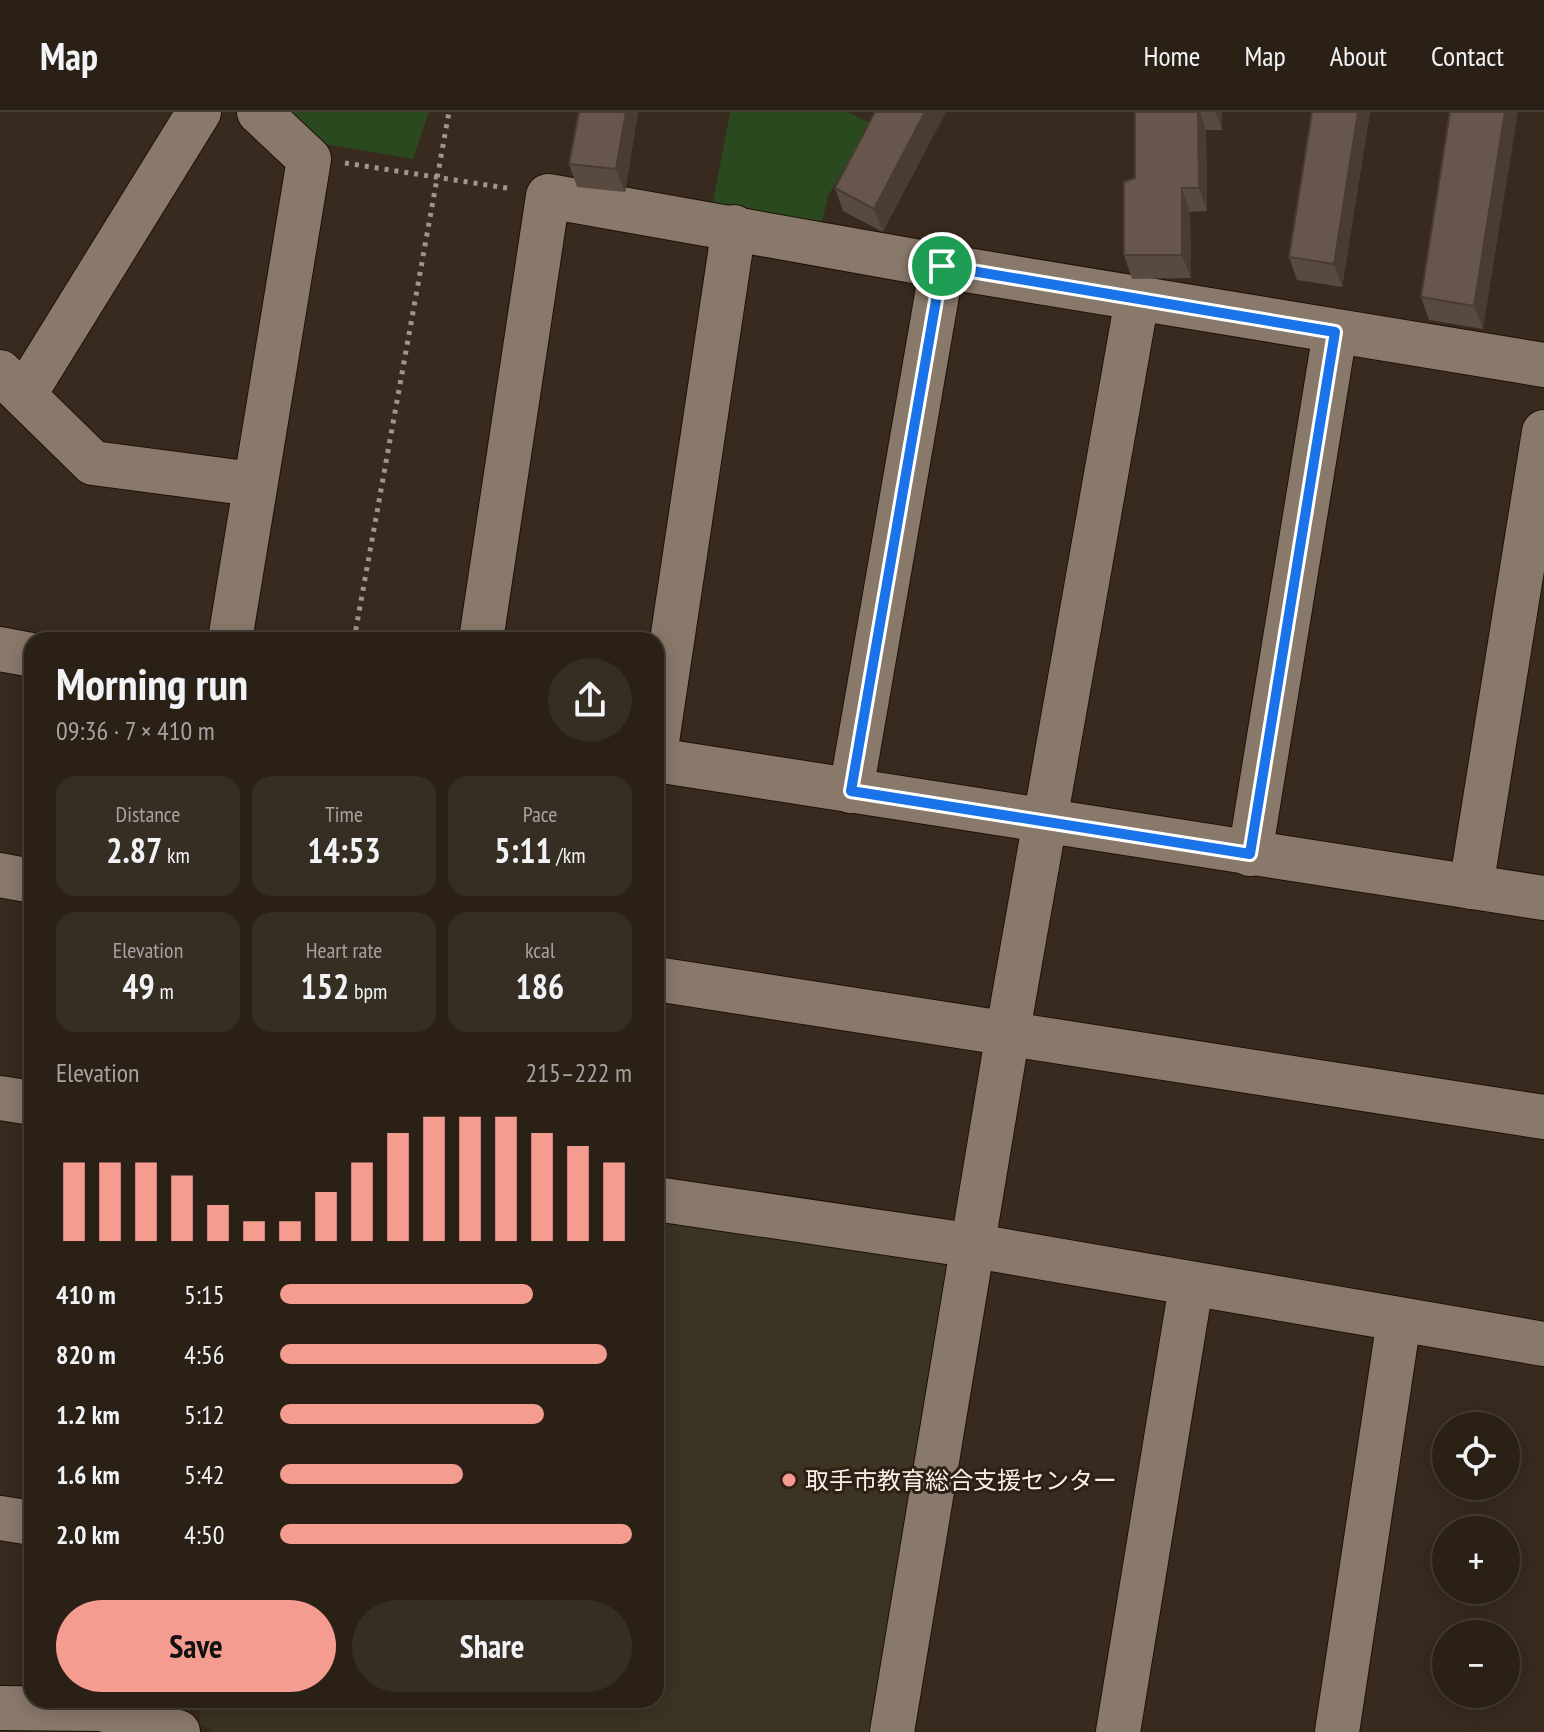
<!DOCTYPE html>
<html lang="en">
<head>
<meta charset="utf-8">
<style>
  :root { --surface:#2a2016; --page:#362d23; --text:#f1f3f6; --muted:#a5a3a1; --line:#463e35; --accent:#f59c91 }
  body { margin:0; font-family:"PT Sans Narrow","Noto Sans JP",sans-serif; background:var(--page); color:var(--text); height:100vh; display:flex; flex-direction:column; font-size:30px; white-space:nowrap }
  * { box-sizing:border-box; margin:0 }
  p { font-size:26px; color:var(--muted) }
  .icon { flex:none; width:44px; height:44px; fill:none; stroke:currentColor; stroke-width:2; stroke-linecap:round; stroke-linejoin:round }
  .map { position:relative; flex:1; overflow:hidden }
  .details { position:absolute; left:24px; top:520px; width:640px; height:1076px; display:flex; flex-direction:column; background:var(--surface); border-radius:24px; box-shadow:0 4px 20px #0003,0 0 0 2px var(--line) }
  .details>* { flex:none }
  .buttons { position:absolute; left:1432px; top:1300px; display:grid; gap:16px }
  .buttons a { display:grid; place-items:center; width:88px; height:88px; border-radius:50%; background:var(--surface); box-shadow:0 4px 20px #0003,0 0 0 2px var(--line); font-size:40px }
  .pin { position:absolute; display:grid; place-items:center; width:68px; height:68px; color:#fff; margin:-34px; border:4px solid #fff; border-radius:50%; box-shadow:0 2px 8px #0007 }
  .round { display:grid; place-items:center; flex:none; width:84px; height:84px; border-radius:42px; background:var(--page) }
  .summary { display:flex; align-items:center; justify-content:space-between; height:136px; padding:0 32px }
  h1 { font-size:44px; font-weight:600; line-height:60px }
  .figures { display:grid; grid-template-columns:repeat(3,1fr); gap:12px; height:136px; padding:8px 32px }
  .figures div { display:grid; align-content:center; border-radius:20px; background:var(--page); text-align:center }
  .figures b { font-size:34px; font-weight:600 }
  .figures small { font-size:22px; font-weight:400 }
  .figures p { font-size:22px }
  .chart { height:224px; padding:16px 32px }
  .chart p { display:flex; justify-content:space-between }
  .chart svg { width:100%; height:144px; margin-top:8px; stroke:var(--accent); stroke-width:6 }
  .cta { display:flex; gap:16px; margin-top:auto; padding:16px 32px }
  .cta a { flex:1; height:92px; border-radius:48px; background:var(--accent); color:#111; font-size:32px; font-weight:600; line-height:92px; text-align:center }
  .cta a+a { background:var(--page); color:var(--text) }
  ul { padding:0 32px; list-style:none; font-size:26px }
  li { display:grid; grid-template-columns:128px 96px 1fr; align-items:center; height:60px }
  li i { height:20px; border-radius:10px; background:var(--accent) }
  header { display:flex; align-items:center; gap:48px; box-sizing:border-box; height:112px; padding:0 40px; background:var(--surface); border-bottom:2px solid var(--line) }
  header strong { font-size:38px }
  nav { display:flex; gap:44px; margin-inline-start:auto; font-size:28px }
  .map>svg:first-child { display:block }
</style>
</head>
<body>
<header>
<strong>Map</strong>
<nav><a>Home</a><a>Map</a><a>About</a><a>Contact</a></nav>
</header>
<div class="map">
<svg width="1544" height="1620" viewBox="0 0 1544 1620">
  <rect width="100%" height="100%" fill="#382a1e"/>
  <path fill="#3b3423" d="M656 1100 961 1147 878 1620H216L199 1611 203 1588H656Z"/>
  <g fill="#2a491e">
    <path d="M279 0H429L413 47 314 30Z"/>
    <path d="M730 0H848L871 12 828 84 817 131 709 111Z"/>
  </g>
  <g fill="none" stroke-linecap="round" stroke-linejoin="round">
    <g stroke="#1f1207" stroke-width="46">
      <g id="minor">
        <path d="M0 260 93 351 253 372"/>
        <path d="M24 283 199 0"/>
        <path d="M230 528 309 47 259 0"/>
        <path d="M481 528 548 84 942 154 1544 253"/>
        <path d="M0 537 32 543"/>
        <path d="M656 636 734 115"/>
        <path d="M656 648 1544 786"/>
        <path d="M851 679 942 154"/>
        <path d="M1250 742 1335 220"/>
        <path d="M0 763 32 769"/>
        <path d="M1471 775 1544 320"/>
        <path d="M656 867 1544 1005"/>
        <path d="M0 986 32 991"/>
        <path d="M656 1087 975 1134 1544 1232"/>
        <path d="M0 1406 32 1411"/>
        <path d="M0 1596 102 1597 178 1620"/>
        <path d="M892 1620 1013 890 1137 187"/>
        <path d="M1118 1620 1191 1174"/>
        <path d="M1337 1620 1399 1208"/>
      </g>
    </g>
    <g stroke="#a0958b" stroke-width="5" stroke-dasharray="4 6" stroke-linecap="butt">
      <path d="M345 51 513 77"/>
      <path d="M354 528 449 0"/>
    </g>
    <use href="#minor" stroke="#89796b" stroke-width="44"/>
  </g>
  <g fill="#594a40">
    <path d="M579 0H638L625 80 577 75 569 52Z"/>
    <path d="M875 0 883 120 843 99 835 76Z"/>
    <path d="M1135 0H1222V18H1206L1207 99 1190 100 1191 166 1132 167 1124 143 1135 66Z"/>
    <path d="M1312 0H1370L1342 175 1297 168 1289 145Z"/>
    <path d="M1450 0 1483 217 1429 208 1421 185Z"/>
    <path d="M330 1588H387L385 1597Z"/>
  </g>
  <g fill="#483c34">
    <path d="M626 0H638L625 80 616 57Z"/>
    <path d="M925 0H946L883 120 874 97Z"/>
    <path d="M1198 0H1200L1206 18 1207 99 1199 76Z"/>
    <path d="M1215 0H1222V18Z"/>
    <path d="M1358 0H1370L1342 175 1334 152Z"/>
    <path d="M1505 0H1518L1483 217 1474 194Z"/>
    <path d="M1182 76 1190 100 1191 166 1182 143Z"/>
    <path d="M382 1588H387L385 1597Z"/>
  </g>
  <g fill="#67564b" stroke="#483c34" stroke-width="2">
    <path d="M579 0H626L616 57 569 52Z"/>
    <path d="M875 0H925L874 97 835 76Z"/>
    <path d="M1135 0H1198L1199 76H1182V143H1124V70L1135 66Z"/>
    <path d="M1312 0H1358L1334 152 1289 145Z"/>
    <path d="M1450 0H1505L1474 194 1421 185Z"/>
  </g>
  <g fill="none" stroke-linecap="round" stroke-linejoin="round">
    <g stroke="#fff" stroke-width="16">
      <path id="route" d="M942 154 1335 220 1250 742 851 679Z"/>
    </g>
    <use href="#route" stroke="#1a73e8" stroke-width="10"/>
  </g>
  <circle fill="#f59c91" stroke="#2e2015" stroke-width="3" cx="789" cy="1368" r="8"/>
  <g text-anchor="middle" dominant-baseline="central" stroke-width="6" stroke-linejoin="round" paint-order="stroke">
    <g font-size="24" fill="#faf1e9" stroke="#2e2015" text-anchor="start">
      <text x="805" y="1368">取手市教育総合支援センター</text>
    </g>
  </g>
</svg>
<div class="buttons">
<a><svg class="icon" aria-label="locate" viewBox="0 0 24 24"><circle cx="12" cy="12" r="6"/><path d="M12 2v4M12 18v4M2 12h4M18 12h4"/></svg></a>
<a>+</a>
<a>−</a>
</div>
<div class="pin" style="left:942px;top:154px;background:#1e9e55"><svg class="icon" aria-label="arrive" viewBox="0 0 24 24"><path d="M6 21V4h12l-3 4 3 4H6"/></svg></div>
<section class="details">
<div class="summary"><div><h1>Morning run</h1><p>09:36 · 7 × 410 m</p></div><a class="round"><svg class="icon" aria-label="share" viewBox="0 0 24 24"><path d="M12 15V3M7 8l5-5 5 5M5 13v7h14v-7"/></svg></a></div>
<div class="figures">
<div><p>Distance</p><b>2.87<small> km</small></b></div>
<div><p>Time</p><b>14:53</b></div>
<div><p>Pace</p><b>5:11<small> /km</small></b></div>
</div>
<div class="figures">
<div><p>Elevation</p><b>49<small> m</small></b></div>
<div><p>Heart rate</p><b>152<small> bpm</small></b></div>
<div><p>kcal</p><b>186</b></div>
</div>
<div class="chart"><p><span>Elevation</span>215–222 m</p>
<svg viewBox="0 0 160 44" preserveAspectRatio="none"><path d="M5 44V20M15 44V20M25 44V20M35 44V24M45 44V33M55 44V38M65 44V38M75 44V29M85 44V20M95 44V11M105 44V6M115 44V6M125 44V6M135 44V11M145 44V15M155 44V20"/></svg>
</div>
<ul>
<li><b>410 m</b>5:15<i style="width:72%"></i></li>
<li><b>820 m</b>4:56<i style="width:93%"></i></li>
<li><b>1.2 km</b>5:12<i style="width:75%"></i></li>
<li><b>1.6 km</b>5:42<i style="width:52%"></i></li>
<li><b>2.0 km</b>4:50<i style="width:100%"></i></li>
</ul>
<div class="cta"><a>Save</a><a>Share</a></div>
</section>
</div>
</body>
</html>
